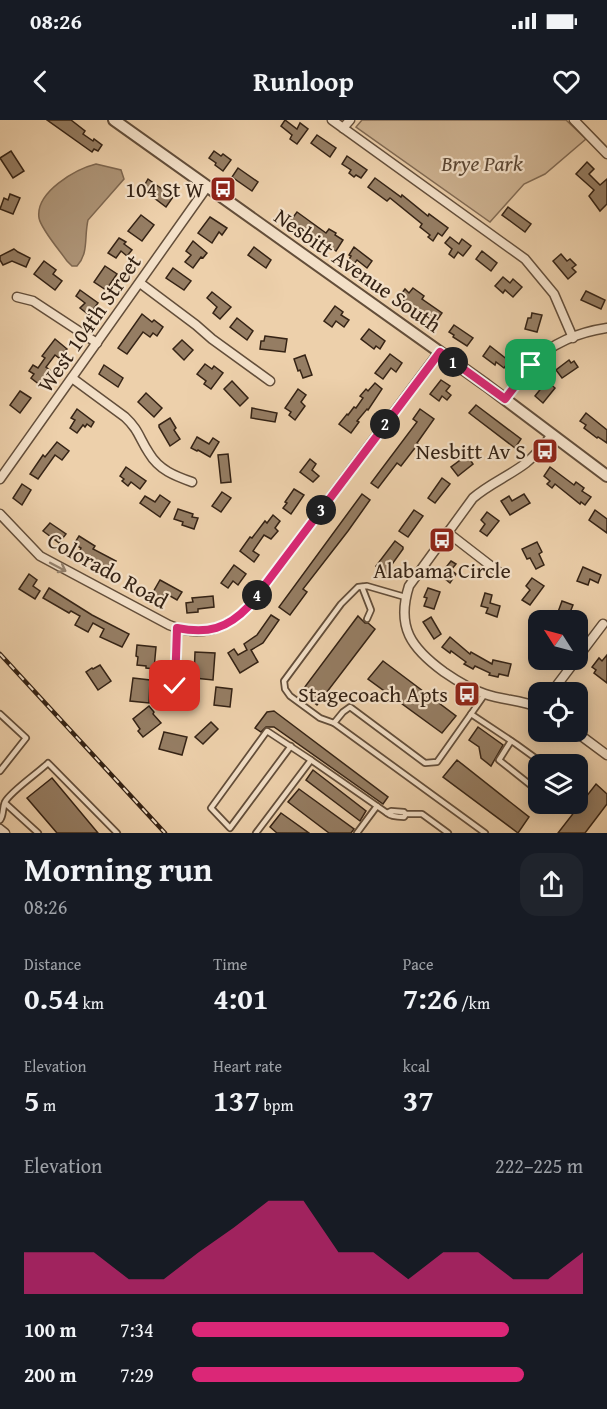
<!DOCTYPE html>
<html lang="en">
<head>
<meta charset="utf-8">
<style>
  :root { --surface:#171b24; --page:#20242c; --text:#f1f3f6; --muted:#9ea1a6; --accent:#db2777 }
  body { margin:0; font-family:"Gentium Book Plus",serif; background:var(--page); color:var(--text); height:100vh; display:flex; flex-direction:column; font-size:22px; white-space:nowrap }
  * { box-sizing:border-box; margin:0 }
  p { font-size:20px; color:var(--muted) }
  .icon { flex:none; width:33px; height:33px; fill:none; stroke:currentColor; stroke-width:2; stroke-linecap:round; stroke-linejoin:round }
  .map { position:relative; height:713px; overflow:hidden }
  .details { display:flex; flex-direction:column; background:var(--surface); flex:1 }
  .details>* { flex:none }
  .needle { width:39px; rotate:306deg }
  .controls { position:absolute; left:528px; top:490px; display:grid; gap:12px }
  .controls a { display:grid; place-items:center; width:60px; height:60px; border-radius:12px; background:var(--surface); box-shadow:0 3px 15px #0003; font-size:30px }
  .pin { position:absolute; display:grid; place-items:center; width:51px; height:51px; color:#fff; margin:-26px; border-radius:12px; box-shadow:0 3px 9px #0006 }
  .km { position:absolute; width:30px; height:30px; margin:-15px; border-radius:50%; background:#222; color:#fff; font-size:16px; line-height:30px; text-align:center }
  .round { display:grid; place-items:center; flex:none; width:63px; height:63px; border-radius:18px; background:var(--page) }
  .headline { display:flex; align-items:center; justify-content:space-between; height:102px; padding:0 24px }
  h1 { font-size:33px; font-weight:700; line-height:45px }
  .stats { display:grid; grid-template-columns:repeat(3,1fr); gap:9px; height:102px; padding:6px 24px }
  .stats div { display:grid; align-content:center }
  .stats b { font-size:30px; font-weight:700 }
  .stats small { font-size:16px; font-weight:400 }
  .stats p { font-size:16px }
  .chart { height:168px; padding:12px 24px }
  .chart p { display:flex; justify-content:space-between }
  .chart svg { width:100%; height:108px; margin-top:6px; fill:var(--accent); opacity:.7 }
  ul { padding:0 24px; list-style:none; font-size:20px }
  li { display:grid; grid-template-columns:96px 72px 1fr; align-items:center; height:45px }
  li i { height:15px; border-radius:8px; background:var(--accent) }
  .status { display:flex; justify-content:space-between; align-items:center; height:42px; padding:0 30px; background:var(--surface); direction:ltr }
  .status svg { height:16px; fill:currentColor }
  header { display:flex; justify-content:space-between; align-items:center; height:78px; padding:0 24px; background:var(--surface); font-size:27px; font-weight:700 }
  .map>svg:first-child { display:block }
</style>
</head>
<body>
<div class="status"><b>08:26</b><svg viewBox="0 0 49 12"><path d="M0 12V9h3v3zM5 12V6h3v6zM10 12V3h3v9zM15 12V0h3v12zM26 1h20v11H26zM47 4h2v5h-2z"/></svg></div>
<header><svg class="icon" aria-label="back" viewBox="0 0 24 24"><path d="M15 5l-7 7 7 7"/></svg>Runloop<svg class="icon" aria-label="heart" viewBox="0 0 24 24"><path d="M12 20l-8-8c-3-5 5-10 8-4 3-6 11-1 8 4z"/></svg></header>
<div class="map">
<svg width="607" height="713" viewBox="0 0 607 713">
  <rect width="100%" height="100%" fill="#edd0ab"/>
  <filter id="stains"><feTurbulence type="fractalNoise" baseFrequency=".00333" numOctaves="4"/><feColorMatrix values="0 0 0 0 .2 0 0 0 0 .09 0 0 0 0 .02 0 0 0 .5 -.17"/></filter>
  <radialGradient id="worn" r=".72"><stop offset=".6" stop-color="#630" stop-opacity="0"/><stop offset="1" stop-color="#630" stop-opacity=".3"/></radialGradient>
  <path fill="#ceb392" stroke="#826b54" stroke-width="1.5" d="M362 0H566L586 19 545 54 524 64 490 102 356 7Z"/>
  <path fill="#ae9578" stroke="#7e6750" stroke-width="1.5" d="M96 44 121 50 124 59 88 100C84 117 89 133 77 146H72L67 141C60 131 41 109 39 98 35 72 76 49 96 44Z"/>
  <g fill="#957d63" stroke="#352315" stroke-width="1.5">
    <path d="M47 0H71L85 11 83 14 93 21 94 19 102 25 98 31 94 29 92 32Z"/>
    <path d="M285 0 297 9 300 3 308 9 297 24 290 19 292 15 281 6Z"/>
    <path d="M317 15 336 28 330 37 311 23Z"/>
    <path d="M11 31 24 51 13 58 0 38Z"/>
    <path d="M214 31 221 36 223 34 231 40 223 51 215 45 216 43 209 38Z"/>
    <path d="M347 36 367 50 361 58 356 55 354 57 349 53 351 50 342 44Z"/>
    <path d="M587 42 594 49 589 54 600 65 607 59V84L600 91 589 76 594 70 576 54Z"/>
    <path d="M238 48 258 62 252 71 232 57Z"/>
    <path d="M375 58 401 77 402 75 428 96 429 94 448 108 442 116 438 113 433 121 428 117 430 115 420 107 422 104 390 78 387 81 368 67Z"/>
    <path d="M148 59 173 77 166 87 149 74 151 71 144 66Z"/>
    <path d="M10 74 20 78 13 94 0 89 4 78 8 80Z"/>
    <path d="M508 87 531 104 525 112 502 95Z"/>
    <path d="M297 92 326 113 329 109 336 113 335 115 343 120 336 131 291 100Z"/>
    <path d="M141 95 154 105 142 121 128 111Z"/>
    <path d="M210 97 227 108 222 115 219 112 212 123 198 113Z"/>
    <path d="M450 117 459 124 462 119 471 126 463 136 458 132 454 138 449 134 452 129 445 123Z"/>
    <path d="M119 118 126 122 124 124 132 130 127 136 121 131 116 138 108 133Z"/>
    <path d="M193 121 207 133 203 138 201 137 193 148 185 142 191 135 186 131Z"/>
    <path d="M254 127 271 140 266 148 248 135Z"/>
    <path d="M354 127 372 141 367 148 357 140 353 145 348 141 351 136 349 135Z"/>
    <path d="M14 129 18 132 30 138 26 147 12 141 3 145 0 140V136Z"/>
    <path d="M482 131 497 143 491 151 476 139Z"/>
    <path d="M561 134 567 141 570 139 576 145 572 148 576 152 568 159 553 141Z"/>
    <path d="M44 141 56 150 53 154 62 161 55 170 34 154Z"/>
    <path d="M105 146 117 154 106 170 94 162Z"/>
    <path d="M173 148 191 161 184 170 166 158Z"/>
    <path d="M503 157 510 163 513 159 522 167 513 177 505 170 503 173 495 166Z"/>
    <path d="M413 168 424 176 422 179 442 193 435 203 399 177 405 169 409 173Z"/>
    <path d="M80 170 98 183 89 195 80 188 85 183 76 176Z"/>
    <path d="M586 171 605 180 601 189 581 180Z"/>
    <path d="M212 172 231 187 220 199 213 193 217 187 207 178Z"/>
    <path d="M335 186 343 192 341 195 349 200 344 207 336 201 332 207 324 201Z"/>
    <path d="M532 193 542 195 537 212 525 209 528 198H531Z"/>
    <path d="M142 194 152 202 154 200 163 207 157 216 153 213 150 217 143 212 127 234 118 228Z"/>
    <path d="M237 198 253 211 247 220 230 207Z"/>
    <path d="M454 205 473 218 467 226 453 217 454 215 449 212Z"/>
    <path d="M369 209 385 221 380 229 376 226 374 229 361 219Z"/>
    <path d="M265 216 287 219 285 232 260 229 261 221H264Z"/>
    <path d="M55 219 67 229 59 238 55 235 46 247 51 251 40 265 31 258 34 254 29 251 33 245 38 248 45 238 42 236Z"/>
    <path d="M182 220 193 230 184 240 173 229Z"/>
    <path d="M490 226 509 241 504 248 496 242 495 245 483 236Z"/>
    <path d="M390 234 402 243 396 252 391 248 383 259 375 253Z"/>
    <path d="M305 235 312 255 303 258 300 250 298 251 294 239Z"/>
    <path d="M569 240 571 243 574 241 578 247 562 258 556 250Z"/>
    <path d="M205 244 212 249 214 246 223 253 211 269 204 264 206 261 197 254Z"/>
    <path d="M104 245 123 258 118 267 99 254Z"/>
    <path d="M441 260 450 266 446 271 451 275 447 280 442 276 439 281 430 274Z"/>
    <path d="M232 261 248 278 240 286 224 269Z"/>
    <path d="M547 261 555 268 543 283 535 276Z"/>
    <path d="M375 263 382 269 368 290 367 289 357 301 359 302 351 313 339 304 347 294 348 295 354 287 356 288 363 278 360 276 366 269 368 271Z"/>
    <path d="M298 269 306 275 301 282 305 286 295 300 289 295 291 292 285 288Z"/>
    <path d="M20 271 31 278 20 293 10 285Z"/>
    <path d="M146 273 162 288 154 297 138 282Z"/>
    <path d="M476 285 521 319 515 328 469 293Z"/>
    <path d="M252 288 277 293 275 302 251 298Z"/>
    <path d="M77 289 94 302 91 307 87 304 85 307 83 305 77 313 70 308 75 300 71 298Z"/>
    <path d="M420 289 434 299 417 323 418 324 401 346 397 343 378 368 371 363 417 302 413 299Z"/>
    <path d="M586 293 607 310V323L598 317 597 318 584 308 586 305 580 301Z"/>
    <path d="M170 298 176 308 174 310 180 319 170 326 159 307V305Z"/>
    <path d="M197 317 209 324 213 318 219 322 210 337 198 330 197 331 191 328Z"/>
    <path d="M57 322 69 331 62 340 55 335 38 359 30 354 43 335 45 337Z"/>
    <path d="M228 334 231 362 221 363 218 335Z"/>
    <path d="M467 335 473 344 458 356 451 347Z"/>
    <path d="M310 339 316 344 312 350 319 356 313 362 300 352Z"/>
    <path d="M126 347 146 361 140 369 131 362 128 366 122 361 124 359 120 356Z"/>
    <path d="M550 347 574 365 576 362 584 368 582 371 591 377 585 385 581 382 580 384 555 364 552 368 547 364 550 361 544 356Z"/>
    <path d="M442 358 450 364 435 383 428 378Z"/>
    <path d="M22 364 31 370 22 385 13 378Z"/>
    <path d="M294 369 304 375 291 394 283 388 287 383 285 382Z"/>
    <path d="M222 372 231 378 221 392 212 386Z"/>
    <path d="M362 374 370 380 348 411 303 469 307 472 290 495 279 487Z"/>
    <path d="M524 374 530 383 510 395 501 381 509 376 512 381Z"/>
    <path d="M160 375 170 382 160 397 140 383 145 376 155 382Z"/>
    <path d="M178 389 193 394 192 397 198 398 194 409 182 405 183 402 174 399Z"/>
    <path d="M414 390 423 396 408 417 399 411Z"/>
    <path d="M595 390 607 399V413L589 400Z"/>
    <path d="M487 392 499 401 487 416 480 411 485 404 481 400Z"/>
    <path d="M273 395 280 401 275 408 278 411 271 419 264 415 253 431 259 435 254 442 240 431 250 417 252 418 265 401 267 403Z"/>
    <path d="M50 403 66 414 59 423 43 411Z"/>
    <path d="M79 416 95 426 93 429 116 441 109 451 78 434 81 428 74 424Z"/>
    <path d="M395 421 403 427V429L390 447 392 448 387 454 376 446Z"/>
    <path d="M537 422 542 432 539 434 544 445 536 449 530 438 527 439 522 429Z"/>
    <path d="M451 441 456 444 451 450 456 454 450 463 440 455Z"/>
    <path d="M234 445 246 454 238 465 233 461 228 468 221 463Z"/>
    <path d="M583 447 601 455 598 463 590 459 588 465 577 461Z"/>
    <path d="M29 454 37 460 33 466 40 471 35 479 19 469Z"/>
    <path d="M532 458 544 466 530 485 522 480 530 470 526 466Z"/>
    <path d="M160 460 182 472 177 480 165 473 161 479 152 474Z"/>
    <path d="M49 468 92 495 129 514 122 527 100 517 104 509 93 503 88 512 75 505 80 496 71 491 69 493 43 478Z"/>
    <path d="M428 468 440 472 434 489 424 486 427 478 424 477Z"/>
    <path d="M485 473 492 475 490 483 500 486 497 497 486 493 488 488 481 486Z"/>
    <path d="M213 476 214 487 198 489V492L187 493 186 483 193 482 192 478Z"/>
    <path d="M562 481 573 485 569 495 571 496 569 501 561 500 563 494 558 492Z"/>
    <path d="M271 495 279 500 263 523 251 530 258 542 240 553 228 533 234 529 238 535 247 530 244 524 257 515Z"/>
    <path d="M358 496 365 503H368L375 509 317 585 301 572Z"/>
    <path d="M431 497 441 514 434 519 423 502Z"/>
    <path d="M450 517 470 534 471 532 492 544 493 540 511 544 508 556 499 554 498 557 489 555 490 553 475 546 473 549 464 544 466 542 451 531 450 533 442 527Z"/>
    <path d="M137 525 156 527 154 549 146 548V546L137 545 138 537 136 536Z"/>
    <path d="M195 532 215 533 213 560 194 558Z"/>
    <path d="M607 535V563L594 553 596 550 592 547 599 538 602 541Z"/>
    <path d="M383 541 456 596 442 613 368 559Z"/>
    <path d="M100 545 111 561 98 570 86 552 92 548 93 549Z"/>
    <path d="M133 558 150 560 149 583 130 581Z"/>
    <path d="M216 567 232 569 230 587 214 585Z"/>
    <path d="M149 586 154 592 153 594 161 603 143 617 138 611 140 609 133 599Z"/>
    <path d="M274 591 388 677 383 684 274 607H266L261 612 255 608 267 592Z"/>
    <path d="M211 602 218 609 203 624 195 617Z"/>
    <path d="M478 607 503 625 491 646 481 638 479 627 469 620Z"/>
    <path d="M164 612 187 617 182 635 159 629Z"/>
    <path d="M457 640 529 697 518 713 443 657Z"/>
    <path d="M313 650 366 691 360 701 306 660Z"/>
    <path d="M52 658 98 713H57L27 678Z"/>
    <path d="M596 664 607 674V684L585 713H558Z"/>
    <path d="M299 669 354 709 351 713H329L288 682Z"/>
    <path d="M281 693 309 713H277L270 707Z"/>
  </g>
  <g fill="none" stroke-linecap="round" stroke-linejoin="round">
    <g stroke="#634e3a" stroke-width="8">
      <g id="service">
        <path d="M362 467 371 490 367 499"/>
        <path d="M405 477 367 466 358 467 341 484 284 561 285 569 290 576 320 598 334 603 343 592 350 587 425 643 437 642 471 594"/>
        <path d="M485 574 471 594 516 624 545 645"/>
        <path d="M0 594 26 618 0 651"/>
        <path d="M334 603 485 713"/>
        <path d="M511 621 499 640 538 671"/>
        <path d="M311 640 377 686"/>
        <path d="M5 683 38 713"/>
        <path d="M406 694 404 697C399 697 391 697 387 693L391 691 404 692 406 694H422L448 713"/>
        <path d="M0 700C4 695 2 689 5 682 11 671 38 653 48 643L117 713"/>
        <path d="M256 713 311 640 267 611 211 688 230 708 291 626"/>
        <path d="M357 713 377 686 387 693"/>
      </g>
    </g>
    <g stroke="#634e3a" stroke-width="11">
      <g id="minor">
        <path d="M332 0 525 139 554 174 573 218"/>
        <path d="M574 0 607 34"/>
        <path d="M343 8 350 0"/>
        <path d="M140 163 196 205 212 219 270 261"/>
        <path d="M17 177 33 181 97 223"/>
        <path d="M72 258 125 297C139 310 139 318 149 333 159 350 175 356 192 362"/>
        <path d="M505 279C514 268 522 255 531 245 550 223 580 212 607 208"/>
        <path d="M0 359 207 67"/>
        <path d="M0 394 40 436 169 505C200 518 226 510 249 486L439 232"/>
        <path d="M447 412 500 453"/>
        <path d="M177 508 175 566 182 581"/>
        <path d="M578 537 603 504"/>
        <path d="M551 573 576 540"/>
        <path d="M538 587C521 580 502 580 485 574 470 569 457 561 444 552 411 528 396 507 409 466L473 378C489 364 509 356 526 343 536 335 544 325 552 315"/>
        <path d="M576 612 607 635"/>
        <path d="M0 709 5 713"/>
      </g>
    </g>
    <g stroke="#634e3a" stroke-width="14">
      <path id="tertiary" d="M114 0 486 265 607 356"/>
    </g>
    <use href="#service" stroke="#f3e0c8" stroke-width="4.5"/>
    <use href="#minor" stroke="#f3e0c8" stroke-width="8"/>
    <use href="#tertiary" stroke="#f3e0c8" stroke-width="10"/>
    <g stroke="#352315" stroke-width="4.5">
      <path id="rail" d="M0 534 165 713"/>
    </g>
    <use href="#rail" stroke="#f3e0c8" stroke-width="2" stroke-dasharray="7" stroke-linecap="butt"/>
  </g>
  <defs><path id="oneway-shaft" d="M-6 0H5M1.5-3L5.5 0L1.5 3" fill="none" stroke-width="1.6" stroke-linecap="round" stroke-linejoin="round" transform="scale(1.5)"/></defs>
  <use stroke="#94826e" href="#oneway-shaft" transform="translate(58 447) rotate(28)"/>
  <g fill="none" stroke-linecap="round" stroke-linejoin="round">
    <g stroke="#fff" stroke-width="12">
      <path id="route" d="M175 566 177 508C208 514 227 509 249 486L440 232 505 279 531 245"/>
    </g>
    <use href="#route" stroke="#db2777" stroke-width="8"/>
  </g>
  <defs>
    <g id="bus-square" transform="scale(1.35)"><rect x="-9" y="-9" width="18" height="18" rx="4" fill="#8f2418" stroke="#f3e0c8"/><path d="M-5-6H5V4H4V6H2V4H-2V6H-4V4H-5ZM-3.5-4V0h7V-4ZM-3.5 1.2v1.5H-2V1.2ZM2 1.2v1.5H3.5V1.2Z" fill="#fff"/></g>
  </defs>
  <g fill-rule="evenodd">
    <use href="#bus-square" x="223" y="69"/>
    <use href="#bus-square" x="545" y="331"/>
    <use href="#bus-square" x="442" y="420"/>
    <use href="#bus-square" x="467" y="574"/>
  </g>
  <g text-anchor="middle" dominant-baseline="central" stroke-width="4.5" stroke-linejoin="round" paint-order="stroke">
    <g font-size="22" font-style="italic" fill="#5b4734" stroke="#f3e0c8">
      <text x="482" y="43">Brye Park</text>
    </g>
    <g font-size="22" fill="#352315" stroke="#f3e0c8" text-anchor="end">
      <text x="204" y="69">104 St W</text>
      <text x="526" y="331">Nesbitt Av S</text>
      <text x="442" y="450" text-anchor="middle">Alabama Circle</text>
      <text x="448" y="574">Stagecoach Apts</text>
    </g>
    <g font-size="22" fill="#352315" stroke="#f3e0c8">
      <text transform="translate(358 150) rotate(35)">Nesbitt Avenue South</text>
      <text transform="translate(89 203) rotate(-55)">West 104th Street</text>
      <text transform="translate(108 450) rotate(29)">Colorado Road</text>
    </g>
  </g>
  <rect width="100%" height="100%" filter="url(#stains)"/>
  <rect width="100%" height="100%" fill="url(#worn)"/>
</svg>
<div class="controls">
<a><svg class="needle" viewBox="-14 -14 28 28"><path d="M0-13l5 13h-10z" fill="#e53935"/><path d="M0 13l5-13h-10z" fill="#9ea1a6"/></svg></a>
<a><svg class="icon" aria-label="locate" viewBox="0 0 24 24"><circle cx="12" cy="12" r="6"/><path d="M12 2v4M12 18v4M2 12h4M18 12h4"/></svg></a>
<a><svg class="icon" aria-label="layers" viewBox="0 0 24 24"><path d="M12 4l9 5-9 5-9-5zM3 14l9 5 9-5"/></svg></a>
</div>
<div class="pin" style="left:531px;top:245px;background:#1e9e55"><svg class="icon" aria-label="arrive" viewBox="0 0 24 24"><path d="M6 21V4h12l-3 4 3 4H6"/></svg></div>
<div class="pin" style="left:175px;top:566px;background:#d93025"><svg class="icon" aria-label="check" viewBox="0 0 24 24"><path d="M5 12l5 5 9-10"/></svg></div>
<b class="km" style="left:453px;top:242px">1</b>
<b class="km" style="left:385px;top:304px">2</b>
<b class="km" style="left:321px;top:390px">3</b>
<b class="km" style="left:257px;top:475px">4</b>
</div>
<section class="details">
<div class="headline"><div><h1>Morning run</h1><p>08:26</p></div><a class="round"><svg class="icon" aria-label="share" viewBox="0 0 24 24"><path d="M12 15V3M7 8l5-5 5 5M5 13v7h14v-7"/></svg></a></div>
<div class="stats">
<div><p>Distance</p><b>0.54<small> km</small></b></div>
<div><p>Time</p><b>4:01</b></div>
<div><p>Pace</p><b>7:26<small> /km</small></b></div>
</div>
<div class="stats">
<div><p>Elevation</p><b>5<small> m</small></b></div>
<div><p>Heart rate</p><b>137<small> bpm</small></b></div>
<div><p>kcal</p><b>37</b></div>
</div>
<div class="chart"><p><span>Elevation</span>222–225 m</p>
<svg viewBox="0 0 160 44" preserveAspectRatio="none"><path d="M0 44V27L10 27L20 27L30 38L40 38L50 27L60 17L70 6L80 6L90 27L100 27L110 38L120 27L130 27L140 38L150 38L160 27V44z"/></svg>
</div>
<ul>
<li><b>100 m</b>7:34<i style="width:81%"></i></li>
<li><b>200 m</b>7:29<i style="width:85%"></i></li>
</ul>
</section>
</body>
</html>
